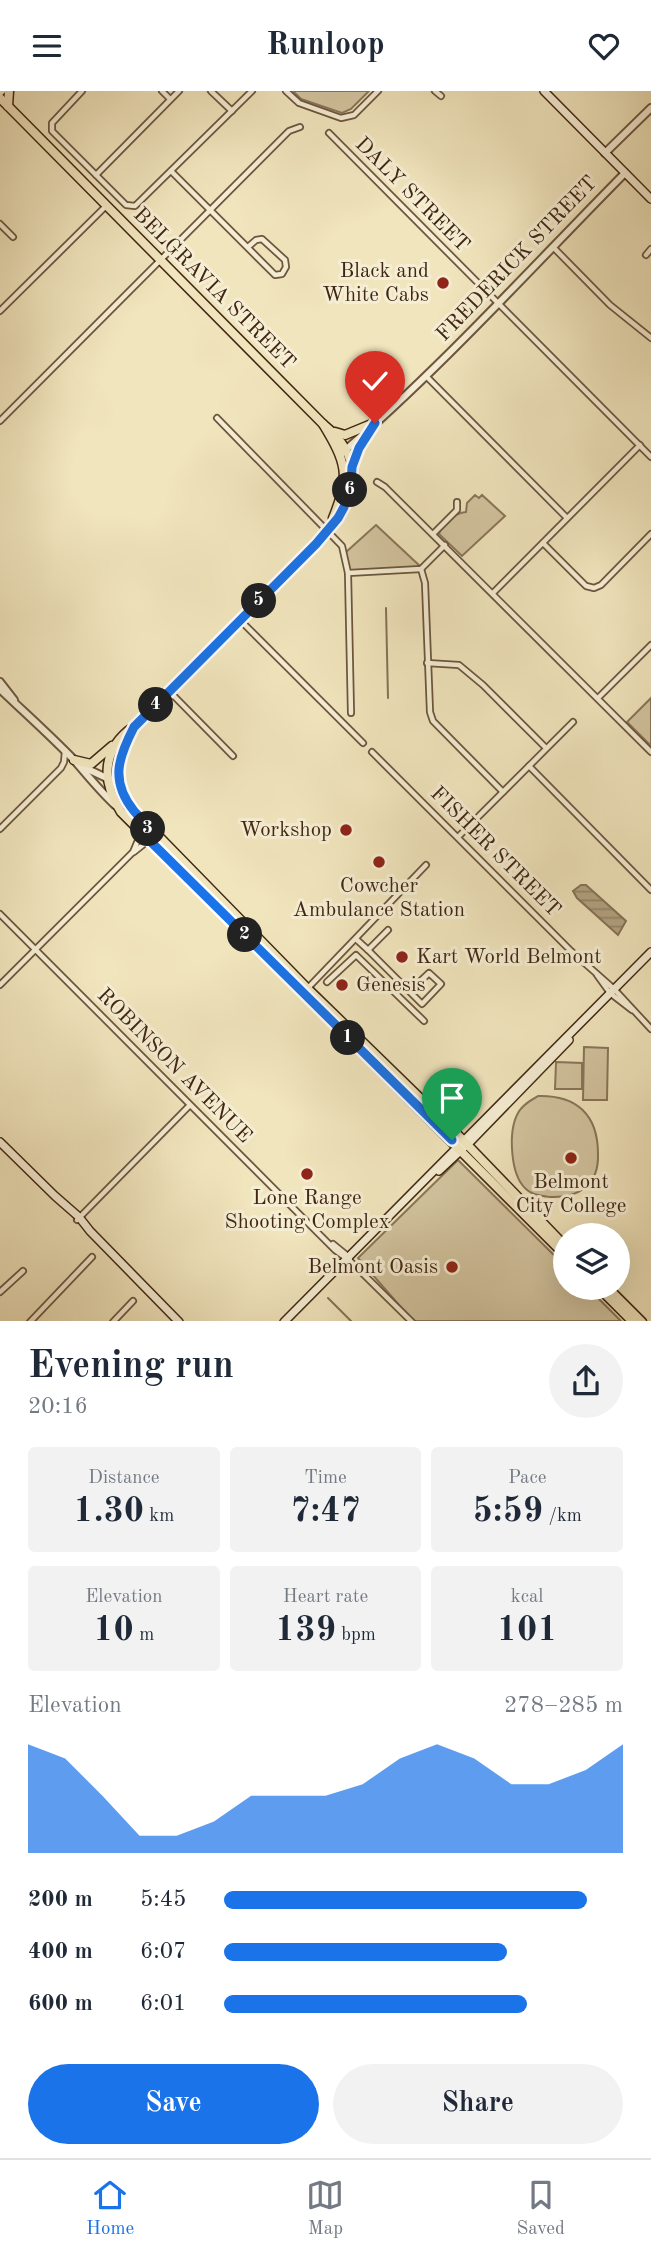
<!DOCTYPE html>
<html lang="en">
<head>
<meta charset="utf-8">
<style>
  :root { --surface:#fff; --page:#f2f2f3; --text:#1f2937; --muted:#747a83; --line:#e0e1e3; --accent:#1a73e8 }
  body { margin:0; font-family:"Old Standard TT",serif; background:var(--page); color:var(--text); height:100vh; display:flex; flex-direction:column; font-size:26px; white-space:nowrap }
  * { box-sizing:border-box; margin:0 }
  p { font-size:23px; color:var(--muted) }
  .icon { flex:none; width:38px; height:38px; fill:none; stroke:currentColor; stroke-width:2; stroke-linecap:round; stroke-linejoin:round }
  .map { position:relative; height:1230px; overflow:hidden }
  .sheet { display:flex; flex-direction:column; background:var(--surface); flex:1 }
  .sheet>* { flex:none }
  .controls { position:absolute; left:553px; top:1132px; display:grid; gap:14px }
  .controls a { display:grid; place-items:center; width:77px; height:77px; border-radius:50%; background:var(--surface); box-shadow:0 7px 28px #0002; font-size:35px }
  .pin { position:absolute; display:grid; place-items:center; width:60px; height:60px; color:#fff; margin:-72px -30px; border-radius:50% 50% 50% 0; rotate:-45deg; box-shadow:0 0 7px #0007 }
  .pin .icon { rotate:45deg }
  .km { position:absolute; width:35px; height:35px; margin:-18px; border-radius:50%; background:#222; color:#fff; font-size:19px; line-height:35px; text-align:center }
  .round { display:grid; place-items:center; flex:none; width:74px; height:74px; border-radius:37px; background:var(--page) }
  .head { display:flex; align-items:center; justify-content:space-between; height:119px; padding:0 28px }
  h1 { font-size:38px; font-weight:800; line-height:52px }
  .figures { display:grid; grid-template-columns:repeat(3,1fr); gap:10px; height:119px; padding:7px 28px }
  .figures div { display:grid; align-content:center; border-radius:7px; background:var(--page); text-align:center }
  .figures b { font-size:35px; font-weight:800 }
  .figures small { font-size:19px; font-weight:400 }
  .figures p { font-size:19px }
  .chart { height:196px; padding:14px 28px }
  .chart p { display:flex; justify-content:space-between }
  .chart svg { width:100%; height:126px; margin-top:7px; fill:var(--accent); opacity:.7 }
  .cta { display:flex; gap:14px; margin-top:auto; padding:14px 28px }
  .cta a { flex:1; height:80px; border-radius:42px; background:var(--accent); color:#fff; font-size:28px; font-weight:800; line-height:80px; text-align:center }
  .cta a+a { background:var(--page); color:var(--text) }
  ul { padding:0 28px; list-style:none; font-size:23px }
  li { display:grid; grid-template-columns:112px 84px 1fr; align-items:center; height:52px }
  li i { height:18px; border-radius:9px; background:var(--accent) }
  header { display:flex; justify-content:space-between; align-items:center; height:91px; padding:0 28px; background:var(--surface); font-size:32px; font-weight:800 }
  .tab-bar { display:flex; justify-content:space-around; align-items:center; height:98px; border-top:2px solid var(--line); background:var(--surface); font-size:19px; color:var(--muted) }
  .tab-bar a { display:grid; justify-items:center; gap:4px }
  .tab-bar .active { color:var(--accent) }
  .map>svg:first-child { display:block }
</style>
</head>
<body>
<header><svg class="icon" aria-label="menu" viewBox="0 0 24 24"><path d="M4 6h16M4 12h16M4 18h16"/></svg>Runloop<svg class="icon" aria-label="heart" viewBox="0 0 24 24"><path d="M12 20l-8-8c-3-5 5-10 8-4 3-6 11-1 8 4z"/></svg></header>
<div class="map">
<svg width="651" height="1231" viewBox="0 0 651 1231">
  <defs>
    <pattern id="water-rules" width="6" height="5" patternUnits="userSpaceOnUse" patternTransform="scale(1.75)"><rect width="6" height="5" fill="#b4a483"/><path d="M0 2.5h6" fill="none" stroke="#94866a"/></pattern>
  </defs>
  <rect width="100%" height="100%" fill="#f1e5bd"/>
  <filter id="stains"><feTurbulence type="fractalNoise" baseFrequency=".00286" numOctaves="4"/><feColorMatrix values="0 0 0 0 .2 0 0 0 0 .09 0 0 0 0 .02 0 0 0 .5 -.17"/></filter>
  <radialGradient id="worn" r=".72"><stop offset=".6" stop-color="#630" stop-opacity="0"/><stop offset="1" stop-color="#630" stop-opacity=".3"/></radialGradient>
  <g fill="#d3c5a0" stroke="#89765a" stroke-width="2">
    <path d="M293 0H369L351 18 342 22 301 8Z"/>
    <path d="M475 404 479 407 482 404 505 425 462 465 439 443C441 432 455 422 466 421L467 412Z"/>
    <path d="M376 434 422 477 348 482 345 462Z"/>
    <path d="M651 607V655L627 631Z"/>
    <path d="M584 956 608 957 607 1009H583Z"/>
    <path d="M556 971 582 972V998H555Z"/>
    <path d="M538 1005C577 1004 598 1024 598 1063 599 1094 579 1107 550 1106 542 1105 532 1104 526 1098 510 1084 508 1040 518 1022 522 1014 531 1009 538 1005Z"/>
    <path d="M458 1069 565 1175V1197H588L621 1230H413L358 1167Z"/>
  </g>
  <path fill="url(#water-rules)" stroke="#857256" stroke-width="2" d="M581 794H586L626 830 618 844 577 807 573 800Z"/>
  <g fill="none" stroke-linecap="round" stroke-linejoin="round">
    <g stroke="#857256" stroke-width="2">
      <path d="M386 517 388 607"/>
      <path d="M328 1207 352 1231"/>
    </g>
    <g stroke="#6c563e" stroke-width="8">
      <g id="minor">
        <path d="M82 0 52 32V40L126 114 135 115 252 0"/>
        <path d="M162 0 170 8"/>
        <path d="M211 0 232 20"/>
        <path d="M286 0 299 12 341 27 354 24 378 0"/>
        <path d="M435 0 441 5"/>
        <path d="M0 3 3 0"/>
        <path d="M329 42 651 366"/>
        <path d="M171 80 275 184 282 183 286 176 285 169 262 148 256 149 248 156"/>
        <path d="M96 84 179 0"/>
        <path d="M0 133 13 146"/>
        <path d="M553 156 610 214 651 247"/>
        <path d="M646 164 651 158"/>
        <path d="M0 220 106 115"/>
        <path d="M426 285 567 427"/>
        <path d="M217 327 342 455 348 482 351 622"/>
        <path d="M0 330 289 40 300 36"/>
        <path d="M377 391 385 396 651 661"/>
        <path d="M433 443 457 419V411"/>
        <path d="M543 452 586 495 594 497 601 494 651 443"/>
        <path d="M421 478 425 492 430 621 433 630 503 701"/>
        <path d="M348 482 421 478 445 454"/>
        <path d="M493 502 640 354"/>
        <path d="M240 529 363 652"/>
        <path d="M427 572 459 574 483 594 546 657"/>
        <path d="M169 600 233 665"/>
        <path d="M599 606 651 554"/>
        <path d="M372 661 571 860 614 898 651 938"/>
        <path d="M529 675 651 799"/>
        <path d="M0 738 61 677 64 671 65 660"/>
        <path d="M458 746 573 631"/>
        <path d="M134 761 149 749 147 735"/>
        <path d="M0 823 335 1159 350 1170"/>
        <path d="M356 848 368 859 388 839"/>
        <path d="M368 859 422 913 441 893 429 882 410 900"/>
        <path d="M597 884 610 902 632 919"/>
        <path d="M327 891 356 864 424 930"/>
        <path d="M0 894 133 761 141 742"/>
        <path d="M306 899 426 774"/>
        <path d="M77 1129 189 1015"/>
        <path d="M333 1153 349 1166 350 1170 412 1231"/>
        <path d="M0 1201 23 1180"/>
        <path d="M30 1231 92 1166"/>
        <path d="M113 1231 133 1210"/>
      </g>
    </g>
    <g stroke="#6c563e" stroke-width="10">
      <g id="tertiary">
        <path d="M605 62 651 17"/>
        <path d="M342 362C443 275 532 176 625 82"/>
        <path d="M0 591 14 609"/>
        <path d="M0 598C25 622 51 645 75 670 88 685 100 700 115 714"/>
        <path d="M79 674 113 690 120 698"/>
      </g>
    </g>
    <g stroke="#3f2713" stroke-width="10">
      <g id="secondary">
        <path d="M544 0 651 108"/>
        <path d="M0 1051 55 1105 79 1126 90 1140 179 1231"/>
        <path d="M439 1080 471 1050 569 949"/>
        <path d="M284 1231 651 861"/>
      </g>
    </g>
    <g stroke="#3f2713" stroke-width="11">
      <g id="primary">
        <path d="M0 7 323 333C346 371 351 384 333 427"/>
        <path d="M8 15 9 0"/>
        <path d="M323 333C374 374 350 412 316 453L133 636C102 658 101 690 121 721L565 1164"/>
        <path d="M335 341 345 344 374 332"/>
        <path d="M353 373 359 357 377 330"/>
        <path d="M132 639C116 671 112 690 135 721L308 898 458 1044 565 1155"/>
        <path d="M74 669 91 673 112 655"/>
        <path d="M599 1197 633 1231"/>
        <path d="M608 1197 642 1231"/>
      </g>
    </g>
    <use href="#minor" stroke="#f6eed4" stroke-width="4.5"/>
    <use href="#tertiary" stroke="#f6eed4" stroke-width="6"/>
    <use href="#secondary" stroke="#f6eed4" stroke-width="7"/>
    <use href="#primary" stroke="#f1e5bd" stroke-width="8"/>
  </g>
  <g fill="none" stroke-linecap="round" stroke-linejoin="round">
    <g stroke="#fff" stroke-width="14">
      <path id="route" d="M375 332 359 357 352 376 351 394 344 416 338 427 316 453 134 636C118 667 110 690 134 720 143 730 149 735 149 749L452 1049"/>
    </g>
    <use href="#route" stroke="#1a73e8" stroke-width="9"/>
  </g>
  <g fill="#8f2418" stroke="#f6eed4" stroke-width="2.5">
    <circle cx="443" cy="192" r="7"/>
    <circle cx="346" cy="739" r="7"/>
    <circle cx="379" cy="771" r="7"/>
    <circle cx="402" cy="866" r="7"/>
    <circle cx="342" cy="894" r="7"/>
    <circle cx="571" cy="1067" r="7"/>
    <circle cx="307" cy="1083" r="7"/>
    <circle cx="452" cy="1176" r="7"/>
  </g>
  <g text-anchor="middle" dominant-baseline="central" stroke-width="6" stroke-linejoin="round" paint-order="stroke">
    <g font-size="21" fill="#3f2713" stroke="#f6eed4">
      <text transform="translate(412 104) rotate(45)">DALY STREET</text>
      <text transform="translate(517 168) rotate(-46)">FREDERICK STREET</text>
      <text transform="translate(214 198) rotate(45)">BELGRAVIA STREET</text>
      <text transform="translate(495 761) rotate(45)">FISHER STREET</text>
      <text transform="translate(174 975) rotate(45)">ROBINSON AVENUE</text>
    </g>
    <g font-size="21" fill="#3f2713" stroke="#f6eed4" text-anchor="end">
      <text x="429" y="180">Black and<tspan x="429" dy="24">White Cabs</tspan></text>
      <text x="332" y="739">Workshop</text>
      <text x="379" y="795" text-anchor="middle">Cowcher<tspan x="379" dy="24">Ambulance Station</tspan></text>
      <text x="416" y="866" text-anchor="start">Kart World Belmont</text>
      <text x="356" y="894" text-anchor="start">Genesis</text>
      <text x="571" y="1091" text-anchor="middle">Belmont<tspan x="571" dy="24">City College</tspan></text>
      <text x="307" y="1107" text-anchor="middle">Lone Range<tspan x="307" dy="24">Shooting Complex</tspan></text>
      <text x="438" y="1176">Belmont Oasis</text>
    </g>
  </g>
  <rect width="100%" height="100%" filter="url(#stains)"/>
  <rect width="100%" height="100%" fill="url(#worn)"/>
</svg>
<div class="controls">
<a><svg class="icon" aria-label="layers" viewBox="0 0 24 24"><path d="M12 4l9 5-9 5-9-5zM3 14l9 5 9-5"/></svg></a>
</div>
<div class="pin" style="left:452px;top:1049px;background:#1e9e55"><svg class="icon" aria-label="arrive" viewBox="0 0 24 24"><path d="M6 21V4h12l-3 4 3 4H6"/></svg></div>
<div class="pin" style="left:375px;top:332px;background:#d93025"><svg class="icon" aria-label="check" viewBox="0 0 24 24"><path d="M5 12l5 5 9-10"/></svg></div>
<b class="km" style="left:348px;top:947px">1</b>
<b class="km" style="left:245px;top:844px">2</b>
<b class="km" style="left:148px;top:738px">3</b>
<b class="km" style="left:156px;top:614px">4</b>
<b class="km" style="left:259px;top:510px">5</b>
<b class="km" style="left:350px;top:399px">6</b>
</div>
<section class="sheet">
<div class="head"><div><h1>Evening run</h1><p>20:16</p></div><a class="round"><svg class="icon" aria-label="share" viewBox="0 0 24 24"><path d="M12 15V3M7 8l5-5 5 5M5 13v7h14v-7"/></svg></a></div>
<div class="figures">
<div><p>Distance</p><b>1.30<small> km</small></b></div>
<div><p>Time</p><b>7:47</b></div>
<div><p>Pace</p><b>5:59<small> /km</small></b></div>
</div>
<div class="figures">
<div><p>Elevation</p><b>10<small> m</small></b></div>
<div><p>Heart rate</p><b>139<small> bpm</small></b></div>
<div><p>kcal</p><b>101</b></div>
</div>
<div class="chart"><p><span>Elevation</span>278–285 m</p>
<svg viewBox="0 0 160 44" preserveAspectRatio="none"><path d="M0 44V6L10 11L20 24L30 38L40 38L50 33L60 24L70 24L80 24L90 20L100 11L110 6L120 11L130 20L140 20L150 15L160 6V44z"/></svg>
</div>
<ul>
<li><b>200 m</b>5:45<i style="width:91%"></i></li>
<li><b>400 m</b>6:07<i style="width:71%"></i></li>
<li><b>600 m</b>6:01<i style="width:76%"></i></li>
</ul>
<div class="cta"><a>Save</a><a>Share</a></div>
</section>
<nav class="tab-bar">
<a class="active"><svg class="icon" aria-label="home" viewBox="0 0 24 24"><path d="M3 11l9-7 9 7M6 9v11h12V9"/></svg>Home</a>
<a><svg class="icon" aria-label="map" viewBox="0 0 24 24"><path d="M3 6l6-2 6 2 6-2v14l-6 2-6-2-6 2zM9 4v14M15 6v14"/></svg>Map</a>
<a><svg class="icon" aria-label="saved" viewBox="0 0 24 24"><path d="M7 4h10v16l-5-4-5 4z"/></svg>Saved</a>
</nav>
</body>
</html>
